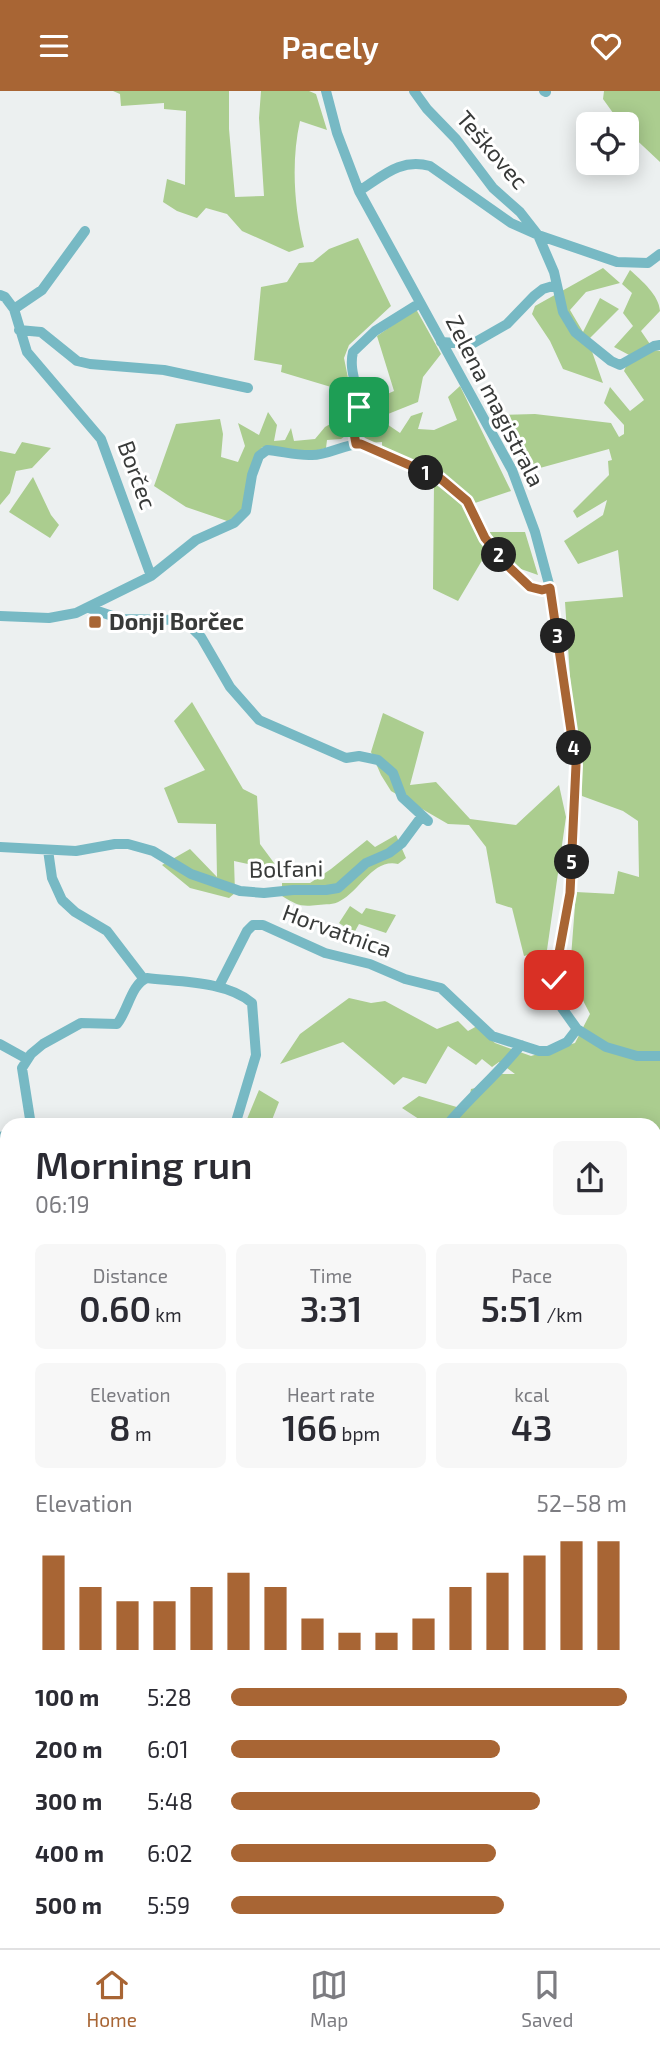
<!DOCTYPE html>
<meta charset="utf-8">
<style>
body{margin:0;font-family:"Exo 2",sans-serif;background:#f7f7f7;color:#2b2b33;height:100vh;display:flex;flex-direction:column;font-size:26px;white-space:nowrap}
*{box-sizing:border-box;margin:0}
p{font-size:23px;color:#7c7c81}
.icon{flex:none;width:38px;height:38px;fill:none;stroke:currentColor;stroke-width:2;stroke-linecap:round;stroke-linejoin:round}
.map{position:relative;flex:1;overflow:hidden}
.panel{position:absolute;left:0px;top:1027px;width:662px;height:831px;display:flex;flex-direction:column;background:#fff;border-radius:21px 21px 0 0;box-shadow:0 4px 18px #0003}
.panel>*{flex:none}
.buttons{position:absolute;left:576px;top:21px;display:grid;gap:14px}
.buttons a{display:grid;place-items:center;width:63px;height:63px;border-radius:10px;background:#fff;box-shadow:0 4px 18px #0003;font-size:35px}
.pin{position:absolute;display:grid;place-items:center;width:60px;height:60px;color:#fff;margin:-30px;border-radius:14px;box-shadow:0 4px 10px #0006}
.km{position:absolute;width:35px;height:35px;margin:-18px;border-radius:50%;background:#222;color:#fff;font-size:19px;line-height:35px;text-align:center}
.round{display:grid;place-items:center;flex:none;width:74px;height:74px;border-radius:10px;background:#f7f7f7}
.overview{display:flex;align-items:center;justify-content:space-between;height:119px;padding:0 35px}
h1{font-size:38px;font-weight:600;line-height:52px}
.figures{display:grid;grid-template-columns:repeat(3,1fr);gap:10px;height:119px;padding:7px 35px}
.figures div{display:grid;align-content:center;border-radius:10px;background:#f7f7f7;text-align:center}
.figures b{font-size:35px;font-weight:600}
.figures small{font-size:19px;font-weight:400}
.figures p{font-size:19px}
.chart{height:196px;padding:14px 35px}
.chart p{display:flex;justify-content:space-between}
.chart svg{width:100%;height:126px;margin-top:7px;stroke:#a86534;stroke-width:6}
ul{padding:0 35px;list-style:none;font-size:23px}
li{display:grid;grid-template-columns:112px 84px 1fr;align-items:center;height:52px}
li i{height:18px;border-radius:9px;background:#a86534}
header{display:flex;justify-content:space-between;align-items:center;height:91px;padding:0 35px;background:#a86534;color:#fff;font-size:32px;font-weight:600}
.dock{display:flex;justify-content:space-around;align-items:center;height:98px;border-top:2px solid #e1e1e2;background:#fff;font-size:19px;color:#7c7c81}
.dock a{display:grid;justify-items:center;gap:4px}
.dock .selected{color:#a86534}
.map>svg:first-child{display:block}
.green{fill:#abcd8f}
.lines{fill:none;stroke-linecap:round;stroke-linejoin:round}
.stream{stroke:#71b8e1;stroke-width:2.5}
.minor{stroke:#77b9c4;stroke-width:10}
.route-casing{stroke:#fff;stroke-width:14}
.route{stroke:#a86534;stroke-width:9}
.poi-dot{fill:#a86534;stroke:#fff;stroke-width:2.5}
.labels{text-anchor:middle;stroke-width:6;stroke-linejoin:round;paint-order:stroke}
.street-label{font-size:23px;fill:#383a39;stroke:#fff}
.poi-label{font-size:23px;font-weight:bold;fill:#383a39;stroke:#fff;text-anchor:start}
</style>
<header><svg class="icon" aria-label="menu" viewBox="0 0 24 24"><path d="M4 6h16M4 12h16M4 18h16"/></svg>Pacely<svg class="icon" aria-label="heart" viewBox="0 0 24 24"><path d="M12 20l-8-8c-3-5 5-10 8-4 3-6 11-1 8 4z"/></svg></header>
<div class="map">
<svg width="660" height="1857" viewBox="0 0 660 1857">
<rect width="100%" height="100%" fill="#ecf0f0"/>
<path class="green" d="M113,0H229V38L235,106L264,105L259,27L261,0H309L316,3L327,39L300,30C291,70 294,116 304,156L289,161L242,140L227,123L206,117L197,127L177,120L163,111L167,88L185,94L186,20L164,18V12L121,15L120,3Z
M604,0H660V71L627,40L626,33H621L603,8Z
M358,147L391,215L349,254L344,267L351,302L281,281L282,274L254,269L261,196L287,191L299,172L313,171L329,158Z
M603,177L620,192L586,201L570,219L583,241L600,207L619,218L588,249L603,292L563,278L550,250L532,223L535,215Z
M630,179C642,190 659,204 660,220L641,240L654,259L660,260V1857H0V1298L7,1312V1852H654V1034H428L402,1017L419,1005L467,1019L471,998L480,996L490,983H515L499,971L492,976L482,968L476,974L448,955L426,993L403,986L394,994L343,951L280,973L300,943L349,907L371,912L385,910L437,938L458,930L468,940L477,935L495,952L531,965L575,952L590,923L577,898L571,866L576,801L614,803L618,780L639,786L638,730L623,720L582,705L572,616L565,511L623,506L618,459L578,473L564,450L603,424L607,409L577,427L573,420L609,384L608,370L612,369L609,358L529,380L496,324L535,323L611,332L619,346L624,343V334L604,312L610,296L630,320L644,309L624,280L631,265L614,256L633,235L623,222L632,202L622,193Z
M416,218L441,263L423,286L418,311L378,327L400,342L411,325L423,321L418,338L434,339L457,329L448,306L460,295L511,400L475,412C449,380 418,375 382,358V351L368,352L358,336L341,348L327,349L326,357L310,361L262,356L243,418L230,431L186,416L154,395L176,333L220,328L223,343L221,366L238,371L245,355L238,332L259,344L268,321L277,334L274,350L285,349L291,337L294,350L315,348L325,336L339,328L335,337L339,338L352,319L394,300L377,245Z
M22,351L51,357L32,377L16,380L10,402L0,414V360L15,363Z
M33,386L51,424L59,434L50,447L9,421Z
M434,392L465,416L487,461L458,510L433,498Z
M489,441H525L538,484L518,477Z
M192,611L243,698L257,705L260,753L280,780L234,770L235,802L229,807L190,797L162,774L190,758L217,786L216,733L178,732L164,697L205,679L174,630Z
M383,622L424,641L410,694L436,691L470,728L516,734L559,694L566,726L547,859L524,865L512,817L496,812L486,756L469,734L448,733L391,700L381,684L371,661Z
M396,744L406,767L398,773C373,767 360,800 340,810C334,814 325,813 318,814C300,816 297,814 282,805V792H310L331,778L367,749L375,756Z
M350,815L362,823L366,817L396,824L386,842L359,833L354,842L339,832Z
M259,999L279,1011L270,1034H219L247,1028Z"/>
<g class="lines">
<path class="stream" d="M654,1293L660,1290
M0,1673H7"/>
<path class="minor" d="M326,0L337,42L359,100L512,379L535,441L550,497L576,674L571,802L554,889L562,917L577,938L606,956L637,965H660
M414,0L427,18L456,48L493,97L520,121L538,144L617,171L648,172L660,163
M544,0L546,1
M359,100C383,85 400,67 430,75L511,132L538,144L554,181L563,221L575,241L611,270L620,274L654,255L660,254
M0,204L5,206L14,218L27,261L101,348L151,485
M14,218L42,199L85,140
M19,239L41,241L77,270L90,273L164,279L248,297
M441,251L472,253L507,233L534,205L543,198L556,194
M356,353C354,340 358,331 359,318C360,299 348,281 353,261L375,240L420,212
M89,517L121,528L179,529L189,534L201,546L230,596L259,629L346,667L359,665L378,669L393,682L402,706L428,730
M0,525L49,527L76,522L151,485L196,449L234,432L246,420L252,384L259,365L267,359C281,360 298,365 312,364C329,364 344,353 361,353L441,388L467,410L486,447L508,475L530,496L542,499L550,497
M0,756L76,760L115,753H128L153,760L191,783L240,800L264,802L293,799H326L338,797L366,772L389,762L402,752L422,725
M48,759L52,787L62,809L75,821L107,840L143,887
M219,895L247,840L253,834H263L325,862L370,873L405,888L441,897L492,945L539,960H548L567,951L577,938
M0,953L27,968
M29,1034L30,1028L22,977L31,963L43,953L81,932L117,933C128,920 131,893 147,887C179,891 227,890 252,912L256,964L235,1034
M447,1034C470,1006 498,983 521,954
M0,1046L7,1044
M0,1646L7,1645"/>
</g>
<g class="lines">
<g class="route-casing">
<path id="route" d="M359,316L354,342L356,353H361L441,388L467,410L485,447L508,475L530,496L542,499L550,497L576,674L570,802L554,889"/>
</g>
<use href="#route" class="route"/>
</g>
<rect class="poi-dot" x="88" y="524" width="14" height="14" rx="3.5"/>
<g class="labels">
<g class="street-label">
<text transform="translate(492 59) rotate(49)" y="8">Teškovec</text>
<text transform="translate(495 310) rotate(63)" y="8">Zelena magistrala</text>
<text transform="translate(137 384) rotate(70)" y="8">Borčec</text>
<text transform="translate(286 778) rotate(-1)" y="8">Bolfani</text>
<text transform="translate(337 840) rotate(20)" y="8">Horvatnica</text>
</g>
<g class="poi-label">
<text x="109" y="539">Donji Borčec</text>
</g>
</g>
</svg>
<div class="buttons">
<a><svg class="icon" aria-label="locate" viewBox="0 0 24 24"><circle cx="12" cy="12" r="6"/><path d="M12 2v4M12 18v4M2 12h4M18 12h4"/></svg></a>
</div>
<div class="pin" style="left:359px;top:316px;background:#1e9e55"><svg class="icon" aria-label="arrive" viewBox="0 0 24 24"><path d="M6 21V4h12l-3 4 3 4H6"/></svg></div>
<div class="pin" style="left:554px;top:889px;background:#d93025"><svg class="icon" aria-label="check" viewBox="0 0 24 24"><path d="M5 12l5 5 9-10"/></svg></div>
<b class="km" style="left:426px;top:382px">1</b>
<b class="km" style="left:499px;top:464px">2</b>
<b class="km" style="left:558px;top:545px">3</b>
<b class="km" style="left:574px;top:657px">4</b>
<b class="km" style="left:572px;top:771px">5</b>
<section class="panel">
<div class="overview"><div><h1>Morning run</h1><p>06:19</p></div><a class="round"><svg class="icon" aria-label="share" viewBox="0 0 24 24"><path d="M12 15V3M7 8l5-5 5 5M5 13v7h14v-7"/></svg></a></div>
<div class="figures">
<div><p>Distance</p><b>0.60<small> km</small></b></div>
<div><p>Time</p><b>3:31</b></div>
<div><p>Pace</p><b>5:51<small> /km</small></b></div>
</div>
<div class="figures">
<div><p>Elevation</p><b>8<small> m</small></b></div>
<div><p>Heart rate</p><b>166<small> bpm</small></b></div>
<div><p>kcal</p><b>43</b></div>
</div>
<div class="chart"><p><span>Elevation</span>52–58 m</p>
<svg viewBox="0 0 160 44" preserveAspectRatio="none"><path d="M5 44V11M15 44V22M25 44V27M35 44V27M45 44V22M55 44V17M65 44V22M75 44V33M85 44V38M95 44V38M105 44V33M115 44V22M125 44V17M135 44V11M145 44V6M155 44V6"/></svg>
</div>
<ul>
<li><b>100 m</b>5:28<i style="width:100%"></i></li>
<li><b>200 m</b>6:01<i style="width:68%"></i></li>
<li><b>300 m</b>5:48<i style="width:78%"></i></li>
<li><b>400 m</b>6:02<i style="width:67%"></i></li>
<li><b>500 m</b>5:59<i style="width:69%"></i></li>
</ul>
</section>
</div>
<nav class="dock">
<a class="selected"><svg class="icon" aria-label="home" viewBox="0 0 24 24"><path d="M3 11l9-7 9 7M6 9v11h12V9"/></svg>Home</a>
<a><svg class="icon" aria-label="map" viewBox="0 0 24 24"><path d="M3 6l6-2 6 2 6-2v14l-6 2-6-2-6 2zM9 4v14M15 6v14"/></svg>Map</a>
<a><svg class="icon" aria-label="saved" viewBox="0 0 24 24"><path d="M7 4h10v16l-5-4-5 4z"/></svg>Saved</a>
</nav>
